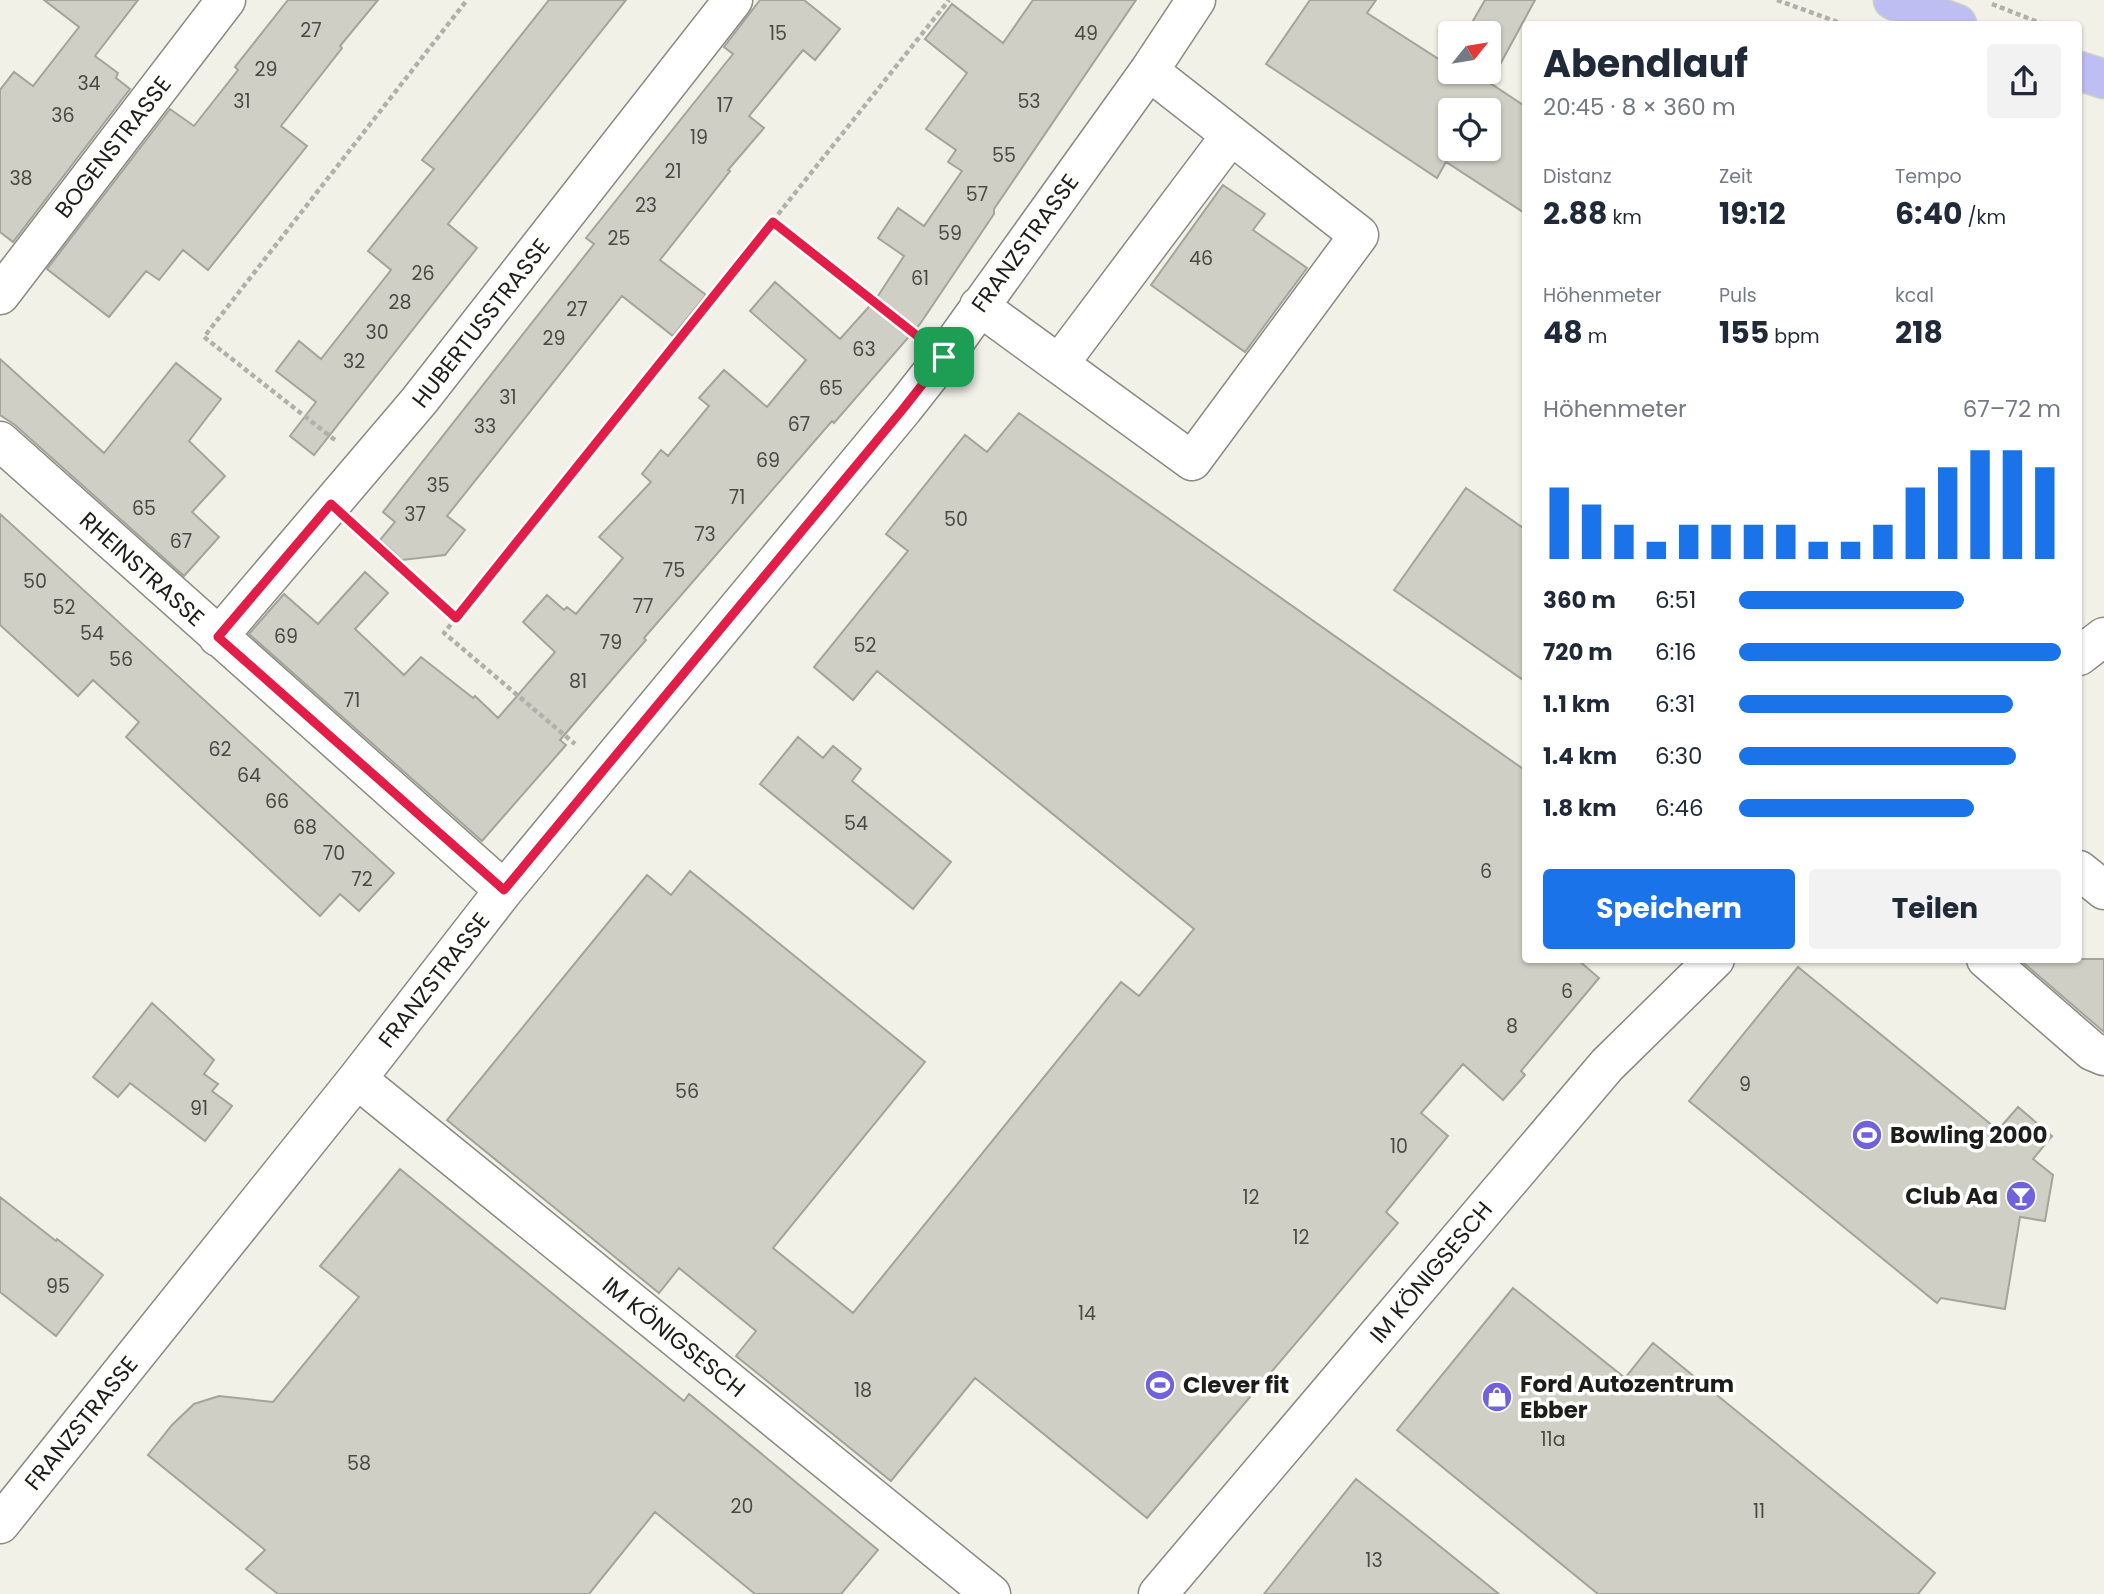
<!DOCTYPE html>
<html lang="de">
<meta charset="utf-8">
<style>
body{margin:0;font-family:Poppins,sans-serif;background:#f2f2f3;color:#1f2937;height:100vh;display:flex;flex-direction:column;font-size:26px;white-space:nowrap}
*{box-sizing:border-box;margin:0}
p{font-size:23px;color:#747a83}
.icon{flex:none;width:38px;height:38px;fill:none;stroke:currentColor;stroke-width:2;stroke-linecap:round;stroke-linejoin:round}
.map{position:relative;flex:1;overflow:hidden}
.details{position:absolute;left:1522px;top:21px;width:560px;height:942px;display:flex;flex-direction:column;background:#fff;border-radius:7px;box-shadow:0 2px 5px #0004}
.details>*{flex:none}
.needle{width:46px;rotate:60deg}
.controls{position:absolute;left:1438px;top:21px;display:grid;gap:14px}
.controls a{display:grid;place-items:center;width:63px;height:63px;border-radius:7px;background:#fff;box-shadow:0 2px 5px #0004;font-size:35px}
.pin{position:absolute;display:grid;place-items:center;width:60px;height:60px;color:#fff;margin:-30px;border-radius:14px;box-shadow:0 4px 10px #0006}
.round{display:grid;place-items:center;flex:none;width:74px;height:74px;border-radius:7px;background:#f2f2f3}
.headline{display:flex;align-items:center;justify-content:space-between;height:119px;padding:0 21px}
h1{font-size:38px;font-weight:700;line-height:52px}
.stats{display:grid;grid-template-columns:repeat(3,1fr);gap:10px;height:119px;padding:7px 21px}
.stats div{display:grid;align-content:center}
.stats b{font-size:30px;font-weight:700}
.stats small{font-size:19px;font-weight:400}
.stats p{font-size:19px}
.chart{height:196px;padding:14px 21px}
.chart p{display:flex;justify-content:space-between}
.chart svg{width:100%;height:126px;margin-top:7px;stroke:#1a73e8;stroke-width:6}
.button{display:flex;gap:14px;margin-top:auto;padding:14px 21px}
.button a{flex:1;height:80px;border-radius:7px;background:#1a73e8;color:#fff;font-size:28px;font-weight:700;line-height:80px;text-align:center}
.button a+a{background:#f2f2f3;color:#1f2937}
ul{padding:0 21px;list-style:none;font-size:23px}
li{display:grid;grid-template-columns:112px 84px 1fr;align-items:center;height:52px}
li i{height:18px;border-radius:9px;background:#1a73e8}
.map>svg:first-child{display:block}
.building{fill:#cfcfc6;stroke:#a4a49b;stroke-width:2;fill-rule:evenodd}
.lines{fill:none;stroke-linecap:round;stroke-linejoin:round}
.minor-casing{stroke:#8a8a82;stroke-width:41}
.major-casing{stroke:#cdcdcd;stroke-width:41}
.path{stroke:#b1b1aa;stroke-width:4.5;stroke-dasharray:5 3.5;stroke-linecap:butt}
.minor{stroke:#fff;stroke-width:38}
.major{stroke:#bfbef2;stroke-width:38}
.route-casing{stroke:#fff;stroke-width:14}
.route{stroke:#e11d48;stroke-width:9}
.labels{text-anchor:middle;stroke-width:7;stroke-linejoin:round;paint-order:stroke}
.number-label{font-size:19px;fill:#4a4a45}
.street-label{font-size:23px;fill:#1d1d1a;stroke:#fffffe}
.poi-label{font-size:23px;font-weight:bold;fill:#1d1d1a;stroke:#fffffe;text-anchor:start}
</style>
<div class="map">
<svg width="2104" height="1594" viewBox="0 0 2104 1594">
<rect width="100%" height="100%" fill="#f1f1e8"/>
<path class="building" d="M44,0H138L95,56L118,73L116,78L130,89L13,242L0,232V90L14,72L33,86L79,27Z
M288,0H378L340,46L342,48L281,126L307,146L208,270L183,250L159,280L146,271L109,317L47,269L170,109L194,126L238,70L235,67Z
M549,0H626L448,224L477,248L314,455L290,436L316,402L276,371L299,341L321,359L391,270L368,251L434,169L422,160Z
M760,0H804L840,29L815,60L803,50L749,116L764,128L728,170L730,171L660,260L706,295L673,336L622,296L447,516L465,530L445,555L402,560L380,540L395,522L383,512L594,244L586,238L733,54L724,47Z
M1033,0H1136L994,209V214L920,324L834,423L832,421L644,638L646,640L560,740L566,745L482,841L249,634L284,594L318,624L365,572L388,593L355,629L404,675L421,657L473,698L475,696L498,718L555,652L523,622L547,595L564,610L567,607L576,614L623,558L599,537L651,482L642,474L661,450L668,456L709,406L699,398L724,370L767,407L806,360L750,311L775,282L840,339L876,299L904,256L878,238L898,208L924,226L962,171L948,162L956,150L926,129L967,73L925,39L952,4L1003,43Z
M1310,0H1376L1367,13L1448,65L1451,60V72H1489V33H1466L1485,0H1535L1490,83L1526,107V214L1446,162L1437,178L1266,64ZM1451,110H1489V149H1451Z
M1223,185L1265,214L1253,230L1307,268L1245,352L1151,285Z
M0,359L104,453L176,363L221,399L189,441L225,476L192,512L219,537L184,576L15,425L0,415Z
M1019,413L1526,771V959H1577L1599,978L1521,1071L1525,1075L1503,1100L1463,1064L1421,1113L1448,1136L1386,1212L1398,1223L1147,1518L975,1378L891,1481L736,1356L756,1331L679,1268L659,1293L447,1120L647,875L671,895L690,871L925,1062L773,1248L853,1313L1121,982L1139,996L1194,929L877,671L853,700L814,667L908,551L886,534L965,435L987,452Z
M1466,488L1526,530V682L1394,590Z
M0,514L394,873L359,911L340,894L320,916L126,737L139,722L93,680L78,696L0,625Z
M798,737L823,758L833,746L861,769L852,781L951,862L913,909L760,784Z
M2019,959H2104V1032Z
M1798,967L1998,1130L2018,1107L2052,1136L2033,1159L2053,1175L2045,1221L2020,1217L2005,1309L1941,1298L1937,1303L1689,1101Z
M152,1003L214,1060L204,1074L218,1084L212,1091L232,1106L205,1141L130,1083L118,1097L93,1077Z
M400,1169L684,1401L689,1394L878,1550L841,1594H755L655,1512L589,1594H278L246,1569L265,1550L148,1455L172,1425L194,1404L219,1396L273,1402L359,1297L320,1266Z
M0,1197L56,1241L57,1239L103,1275L56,1336L0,1292Z
M1513,1288L1625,1378L1653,1343L1935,1573L1918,1594H1598L1397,1430Z
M1356,1479L1400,1514L1499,1594H1264Z"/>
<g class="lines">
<g class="minor-casing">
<path id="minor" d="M0,295L226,0
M979,306L1192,461L1359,235L1149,71
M1059,364L1231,135
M0,441L504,890
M218,637L419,401L733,0
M2079,656L2104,637
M2079,870L2104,890
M1986,959L2092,1051L2104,1056
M357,1079L991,1594
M0,1524L357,1079L504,890L903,409L944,357L1149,71L1196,0
M1158,1594L1607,1065L1715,959"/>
</g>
<g class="major-casing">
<path id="major" d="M1893,0L1957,24
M2079,71L2104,79"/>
</g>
<path class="path" d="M1777,0L1843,24
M1992,4L2043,24
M773,222L913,332
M335,440L204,337L467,0
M360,531L456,618L949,0
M456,618L444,633L575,744"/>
<use href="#minor" class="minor"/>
<use href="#major" class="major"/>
</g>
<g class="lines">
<g class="route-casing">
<path id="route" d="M773,222L944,357L903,409L504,890L218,637L331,504L456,618Z"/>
</g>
<use href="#route" class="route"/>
</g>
<defs>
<g id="stadium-disc" transform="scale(1.575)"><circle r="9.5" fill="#7062dc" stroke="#fffffe"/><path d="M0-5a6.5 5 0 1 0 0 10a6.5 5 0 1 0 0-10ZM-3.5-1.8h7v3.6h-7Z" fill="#fff"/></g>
<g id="bar-disc" transform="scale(1.575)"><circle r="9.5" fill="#7062dc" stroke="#fffffe"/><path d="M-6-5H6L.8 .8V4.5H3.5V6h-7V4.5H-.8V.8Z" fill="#fff"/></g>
<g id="shop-disc" transform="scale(1.575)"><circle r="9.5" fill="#7062dc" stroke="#fffffe"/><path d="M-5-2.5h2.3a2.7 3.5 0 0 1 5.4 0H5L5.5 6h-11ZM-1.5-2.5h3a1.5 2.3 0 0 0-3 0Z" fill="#fff"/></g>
</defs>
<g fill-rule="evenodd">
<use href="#stadium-disc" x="1867" y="1135"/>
<use href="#bar-disc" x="2021" y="1196"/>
<use href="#stadium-disc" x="1160" y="1385"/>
<use href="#shop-disc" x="1497" y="1397"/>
</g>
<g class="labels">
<g class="number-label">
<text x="311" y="37">27</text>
<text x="778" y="40">15</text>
<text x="1086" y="40">49</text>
<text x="266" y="76">29</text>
<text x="89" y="90">34</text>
<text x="242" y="108">31</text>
<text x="1029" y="108">53</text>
<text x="725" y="112">17</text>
<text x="63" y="122">36</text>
<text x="699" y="144">19</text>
<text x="1004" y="162">55</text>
<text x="673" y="178">21</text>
<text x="21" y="185">38</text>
<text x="977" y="201">57</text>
<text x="646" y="212">23</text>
<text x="950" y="240">59</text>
<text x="619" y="245">25</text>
<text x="1201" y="265">46</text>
<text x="423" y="280">26</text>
<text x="920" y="285">61</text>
<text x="400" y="309">28</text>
<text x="577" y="316">27</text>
<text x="377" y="339">30</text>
<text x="554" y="345">29</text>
<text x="864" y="356">63</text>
<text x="354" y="368">32</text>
<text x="831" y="395">65</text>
<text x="508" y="404">31</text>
<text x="799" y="431">67</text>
<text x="485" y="433">33</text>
<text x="768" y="467">69</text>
<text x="438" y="492">35</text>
<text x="737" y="504">71</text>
<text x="144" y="515">65</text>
<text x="415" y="521">37</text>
<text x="956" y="526">50</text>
<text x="705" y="541">73</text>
<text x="181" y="548">67</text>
<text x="674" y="577">75</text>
<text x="35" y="588">50</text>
<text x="643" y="613">77</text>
<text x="64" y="614">52</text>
<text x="92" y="640">54</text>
<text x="286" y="643">69</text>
<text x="611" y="649">79</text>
<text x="865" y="652">52</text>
<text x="121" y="666">56</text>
<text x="578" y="688">81</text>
<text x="352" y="707">71</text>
<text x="220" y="756">62</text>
<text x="249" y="782">64</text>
<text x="277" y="808">66</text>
<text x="856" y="830">54</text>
<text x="305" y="834">68</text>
<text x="334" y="860">70</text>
<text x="1486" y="878">6</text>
<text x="362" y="886">72</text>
<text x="1567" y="998">6</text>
<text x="1512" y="1033">8</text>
<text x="1745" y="1091">9</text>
<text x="687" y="1098">56</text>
<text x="199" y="1115">91</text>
<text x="1399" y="1153">10</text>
<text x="1251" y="1204">12</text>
<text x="1301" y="1244">12</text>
<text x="58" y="1293">95</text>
<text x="1087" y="1320">14</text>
<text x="863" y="1397">18</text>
<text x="1553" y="1446">11a</text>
<text x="359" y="1470">58</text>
<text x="742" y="1513">20</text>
<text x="1759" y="1518">11</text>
<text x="1374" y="1567">13</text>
</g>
<g class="street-label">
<text transform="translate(113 147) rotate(-52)" y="8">BOGENSTRASSE</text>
<text transform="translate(1025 243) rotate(-54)" y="8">FRANZSTRASSE</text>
<text transform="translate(481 323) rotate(-52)" y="8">HUBERTUSSTRASSE</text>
<text transform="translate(142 569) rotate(42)" y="8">RHEINSTRASSE</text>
<text transform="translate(434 980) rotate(-52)" y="8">FRANZSTRASSE</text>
<text transform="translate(1431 1272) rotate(-50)" y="8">IM KÖNIGSESCH</text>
<text transform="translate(674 1337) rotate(39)" y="8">IM KÖNIGSESCH</text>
<text transform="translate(81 1423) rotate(-51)" y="8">FRANZSTRASSE</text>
</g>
<g class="poi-label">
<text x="1890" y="1143">Bowling 2000</text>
<text x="1998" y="1204" text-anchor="end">Club Aa</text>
<text x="1520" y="1392">Ford Autozentrum<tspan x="1520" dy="26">Ebber</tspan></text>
<text x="1183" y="1393">Clever fit</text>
</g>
</g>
</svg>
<div class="controls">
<a><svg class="needle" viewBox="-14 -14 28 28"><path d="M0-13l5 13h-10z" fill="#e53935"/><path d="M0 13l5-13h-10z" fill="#747a83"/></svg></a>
<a><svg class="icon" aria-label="locate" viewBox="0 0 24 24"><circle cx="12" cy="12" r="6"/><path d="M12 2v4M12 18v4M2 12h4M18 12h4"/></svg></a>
</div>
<div class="pin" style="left:944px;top:357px;background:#1e9e55"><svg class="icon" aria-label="arrive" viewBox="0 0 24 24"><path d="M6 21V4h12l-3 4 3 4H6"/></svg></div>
<section class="details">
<div class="headline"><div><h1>Abendlauf</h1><p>20:45 · 8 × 360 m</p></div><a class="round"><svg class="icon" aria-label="share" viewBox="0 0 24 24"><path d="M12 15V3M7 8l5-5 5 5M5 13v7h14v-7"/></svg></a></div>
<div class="stats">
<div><p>Distanz</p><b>2.88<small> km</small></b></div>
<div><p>Zeit</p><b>19:12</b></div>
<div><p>Tempo</p><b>6:40<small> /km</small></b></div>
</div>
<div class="stats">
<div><p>Höhenmeter</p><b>48<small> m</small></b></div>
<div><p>Puls</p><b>155<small> bpm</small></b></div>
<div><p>kcal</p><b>218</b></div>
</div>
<div class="chart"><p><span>Höhenmeter</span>67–72 m</p>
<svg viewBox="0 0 160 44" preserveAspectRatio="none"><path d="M5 44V19M15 44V25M25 44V32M35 44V38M45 44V32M55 44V32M65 44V32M75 44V32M85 44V38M95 44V38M105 44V32M115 44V19M125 44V12M135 44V6M145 44V6M155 44V12"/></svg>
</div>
<ul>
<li><b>360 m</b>6:51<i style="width:70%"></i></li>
<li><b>720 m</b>6:16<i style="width:100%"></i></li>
<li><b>1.1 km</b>6:31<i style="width:85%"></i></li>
<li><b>1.4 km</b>6:30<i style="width:86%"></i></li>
<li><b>1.8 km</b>6:46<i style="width:73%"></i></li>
</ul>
<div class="button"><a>Speichern</a><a>Teilen</a></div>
</section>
</div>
